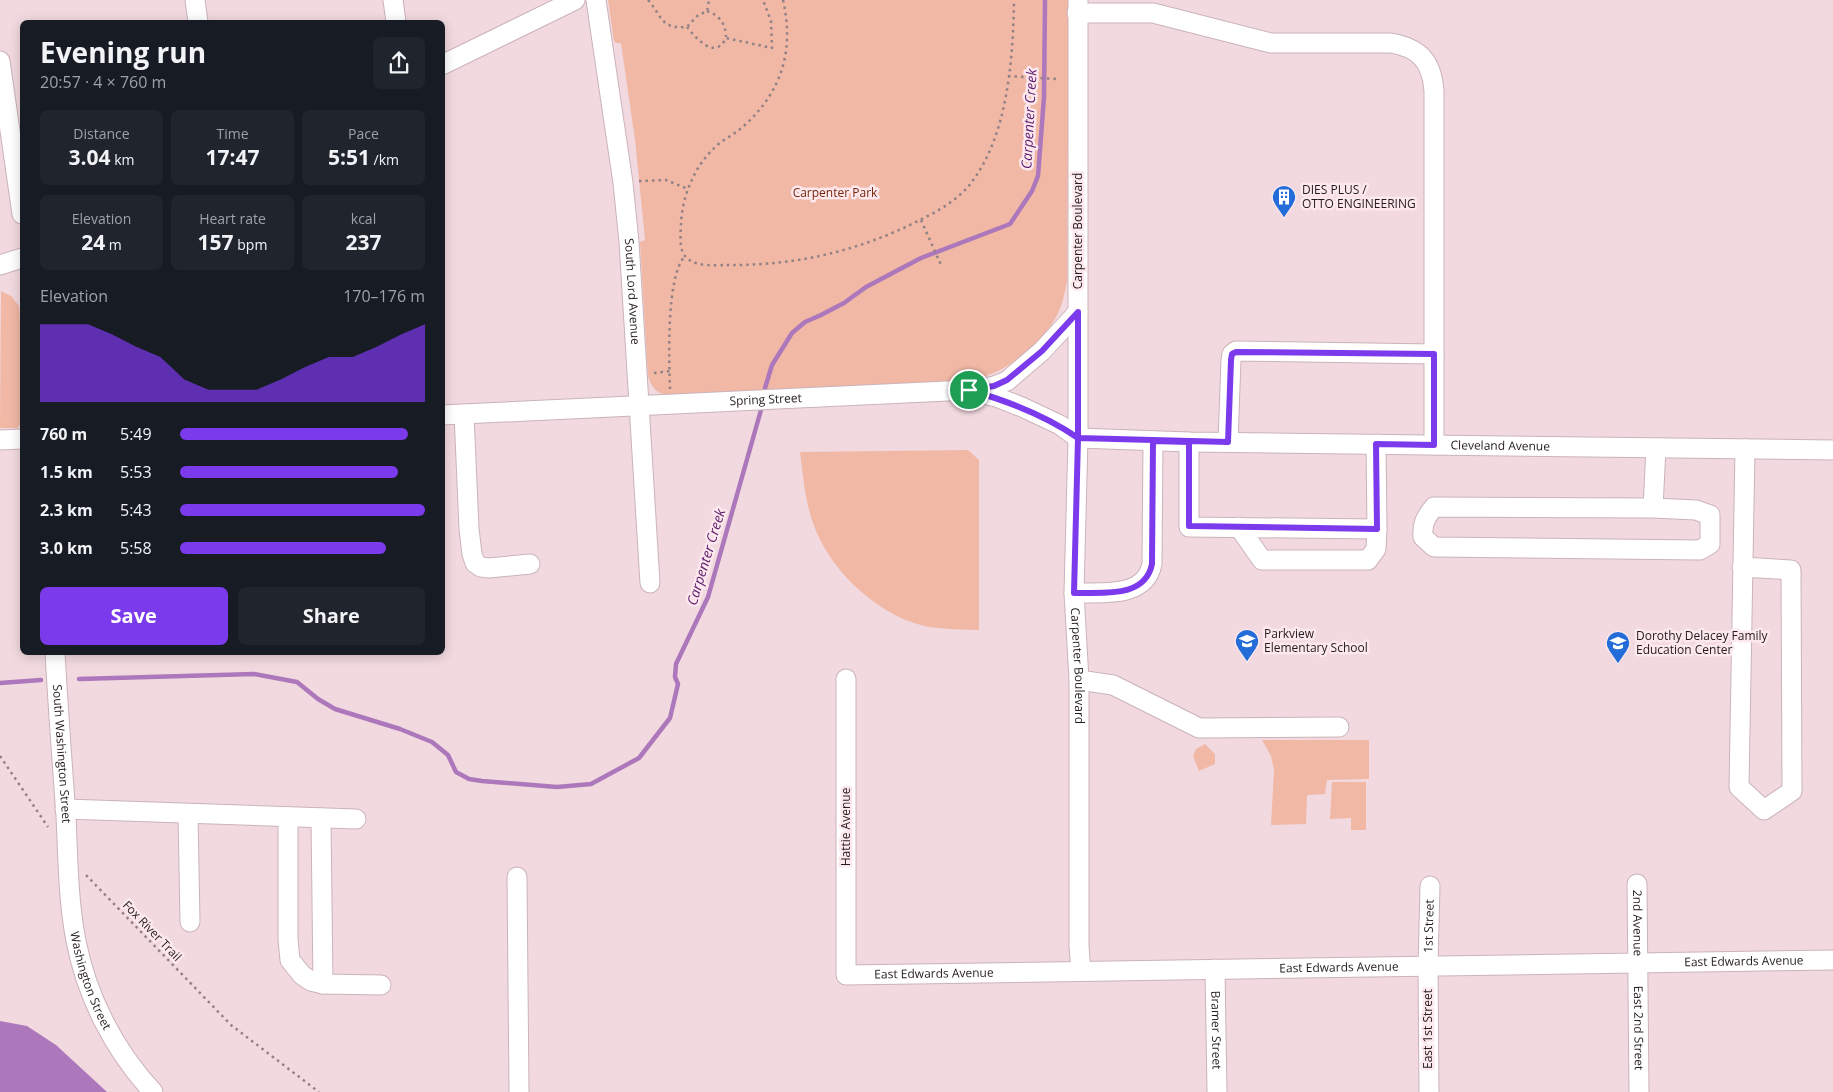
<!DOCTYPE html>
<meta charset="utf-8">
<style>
body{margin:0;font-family:"Open Sans",sans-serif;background:#20242c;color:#f1f3f6;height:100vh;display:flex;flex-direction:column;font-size:19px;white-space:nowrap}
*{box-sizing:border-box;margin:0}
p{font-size:16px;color:#9ea1a6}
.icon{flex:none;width:28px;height:28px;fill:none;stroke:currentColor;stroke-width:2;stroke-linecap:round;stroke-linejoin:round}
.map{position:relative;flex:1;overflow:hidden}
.panel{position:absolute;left:20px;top:20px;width:425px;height:635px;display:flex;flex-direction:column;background:#171b24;border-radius:8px;box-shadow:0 2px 12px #0003}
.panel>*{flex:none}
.pin{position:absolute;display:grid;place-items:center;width:42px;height:42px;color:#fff;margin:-21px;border:2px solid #fff;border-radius:50%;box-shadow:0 1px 5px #0007}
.round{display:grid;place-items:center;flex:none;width:52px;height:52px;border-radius:8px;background:#20242c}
.head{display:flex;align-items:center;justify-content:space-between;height:85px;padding:0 20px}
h1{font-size:28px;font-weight:700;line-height:38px}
.stats{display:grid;grid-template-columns:repeat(3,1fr);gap:8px;height:85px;padding:5px 20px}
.stats div{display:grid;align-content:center;border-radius:8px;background:#20242c;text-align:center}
.stats b{font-size:21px;font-weight:700}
.stats small{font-size:14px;font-weight:400}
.stats p{font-size:14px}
.chart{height:140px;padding:10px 20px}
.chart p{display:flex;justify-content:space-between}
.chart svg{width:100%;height:90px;margin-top:5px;fill:#7c3aed;opacity:.7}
.cta{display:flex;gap:10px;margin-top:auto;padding:10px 20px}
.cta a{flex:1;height:58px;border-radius:8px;background:#7c3aed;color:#fff;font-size:20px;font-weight:700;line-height:58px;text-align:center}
.cta a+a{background:#20242c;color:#f1f3f6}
ul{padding:0 20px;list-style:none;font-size:16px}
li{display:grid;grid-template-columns:80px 60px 1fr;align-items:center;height:38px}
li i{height:12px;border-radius:6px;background:#7c3aed}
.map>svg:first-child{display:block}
.green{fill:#f0b8a5}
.water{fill:#ac78bb}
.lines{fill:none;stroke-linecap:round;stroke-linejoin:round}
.stream{stroke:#ac78bb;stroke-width:4.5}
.minor-casing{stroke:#cbb3b9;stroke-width:21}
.path{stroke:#928185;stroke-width:2.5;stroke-dasharray:2.5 4;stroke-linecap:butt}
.minor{stroke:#fff;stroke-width:19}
.route-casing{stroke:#fff;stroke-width:10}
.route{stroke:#7c3aed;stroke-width:6}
.labels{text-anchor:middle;stroke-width:5;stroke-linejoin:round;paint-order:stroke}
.poi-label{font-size:12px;fill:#231b1d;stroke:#fce8ed;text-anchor:start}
.park-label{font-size:12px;fill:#74270a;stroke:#fce8ed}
.street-label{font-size:12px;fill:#231b1d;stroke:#fce8ed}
.water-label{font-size:14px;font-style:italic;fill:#5e1d6f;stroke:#fce8ed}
</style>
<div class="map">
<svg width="1833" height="1092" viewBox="0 0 1833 1092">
<rect width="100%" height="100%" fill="#f2d9e0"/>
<path class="green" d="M608,0H1069L1067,281C1065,291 1063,302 1059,311C1047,338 1018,363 991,374C984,377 976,378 968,380L667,395C656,393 651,387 648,376L640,242L645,240L635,140L621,43H616L614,41Z
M1,291L11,296L19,306L22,351V423L17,428H0Z
M968,450L979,460V630C958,629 934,630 914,623C870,608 828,567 813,523C805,501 803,475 800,452Z
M1262,740H1369V779L1327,780L1325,794L1307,795L1306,824L1271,825L1274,770L1271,756Z
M1205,744L1215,754V764L1199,771L1193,756L1196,749Z
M1332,782H1366V830H1351V818L1330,819Z"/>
<path class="water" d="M0,1021L27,1026L56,1045L107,1092H0Z"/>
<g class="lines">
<path class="stream" d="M765,388L772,365L792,333L805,322L821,315L844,303L866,287L921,258L1010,224L1032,191L1038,176L1044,97L1045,0
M79,679L254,674L297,682L318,699L335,709L400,729L432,742L448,755L456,772L469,779L482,781L557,787L591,784L639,758L670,718L678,684L675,677L676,664L708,597L761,410
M0,683L41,680"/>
<g class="minor-casing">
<g id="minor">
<path d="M195,0L198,22"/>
<path d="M393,0L396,22"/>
<path id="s1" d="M596,0L623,183L629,242L650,583"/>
<path id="s2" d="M1078,0V438L1074,593L1079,680V946L1081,971"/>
<path d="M1077,13H1153L1271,43H1391C1420,48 1432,62 1434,91V354"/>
<path d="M0,61L22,214"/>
<path d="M442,65L575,0"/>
<path d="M0,265L22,258"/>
<path d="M973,390L994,386L1007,381L1042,351L1078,312"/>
<path d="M464,414L469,529L472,554L475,563L481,567L489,568L530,564"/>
<path id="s3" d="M442,415L969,390L996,397L1022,407L1060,425L1078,438L1189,442L1833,450"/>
<path d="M0,440L22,439"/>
<path d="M1189,442V527L1377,529"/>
<path d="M1228,442L1231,360L1232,354L1236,351L1434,354V445"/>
<path d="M1653,508L1434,507C1425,518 1422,524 1423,537L1434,547L1700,550L1710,544V515L1696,510L1653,508L1656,448"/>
<path d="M1239,527L1262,560H1368L1376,549L1377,529L1376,444"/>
<path d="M1742,567L1791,570L1792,791L1764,810L1739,787L1745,449"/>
<path d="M1074,593C1101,592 1145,599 1152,564L1153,441"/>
<path id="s4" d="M55,652C58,707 62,761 66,816C68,857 68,900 76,941C87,997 114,1050 153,1092"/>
<path id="s5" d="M846,679V975L1833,960"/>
<path d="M1079,680L1113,685L1199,728L1339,727"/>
<path d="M65,809L356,819"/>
<path d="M188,814L190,922"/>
<path d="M288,817V939L290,960L302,975L311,981L323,984L381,985"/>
<path d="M321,818L323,984"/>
<path d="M517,877L519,1092"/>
<path id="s6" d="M1637,884L1639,1092"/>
<path id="s7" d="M1215,969L1217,1092"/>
<path id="s8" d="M1429,1092L1428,966L1430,886"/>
</g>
</g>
<path class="path" d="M648,0C663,17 660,29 687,27L697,16L707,11L709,0
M783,0C794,48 783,89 747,123C739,131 730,136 721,142C697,161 683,192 681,222C681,231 679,244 683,253C691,268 714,265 727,265C795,266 859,251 920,220C938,211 958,200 971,183C1008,135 1013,59 1014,0
M707,11C719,15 726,24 726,37
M687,27C696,38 715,61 726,38L772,48L771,21L763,0
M1008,76L1057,79
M639,181L666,180L688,189
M921,220L941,265
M654,373L670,371
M670,389C669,360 666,276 685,256
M0,756L48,827
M86,875L231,1025L319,1092"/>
<use href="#minor" class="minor"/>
</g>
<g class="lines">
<g class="route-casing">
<path id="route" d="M969,390C1008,401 1045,415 1078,438L1228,442L1231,360L1232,354L1236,352L1434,354V445L1376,444L1377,529L1189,526V442L1153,441L1152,564C1145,599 1102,592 1074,593L1078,438V312L1042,351L1007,380L994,386L969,390"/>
</g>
<use href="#route" class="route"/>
</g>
<defs>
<g id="building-pin" transform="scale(1.25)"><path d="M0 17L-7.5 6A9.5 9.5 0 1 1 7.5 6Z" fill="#246dd8" stroke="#fce8ed"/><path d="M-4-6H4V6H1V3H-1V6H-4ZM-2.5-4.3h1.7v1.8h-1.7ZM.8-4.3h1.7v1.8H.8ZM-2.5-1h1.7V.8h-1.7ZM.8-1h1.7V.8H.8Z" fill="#fff"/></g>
<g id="school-pin" transform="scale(1.25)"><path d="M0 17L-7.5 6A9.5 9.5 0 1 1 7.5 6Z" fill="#246dd8" stroke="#fce8ed"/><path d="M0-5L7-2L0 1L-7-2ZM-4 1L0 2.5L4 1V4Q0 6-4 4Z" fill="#fff"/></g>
</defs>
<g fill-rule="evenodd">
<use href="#building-pin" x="1284" y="197"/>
<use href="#school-pin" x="1247" y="641"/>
<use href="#school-pin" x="1618" y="643"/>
</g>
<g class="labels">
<g class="poi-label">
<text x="1302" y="194">DIES PLUS /<tspan x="1302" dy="14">OTTO ENGINEERING</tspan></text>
<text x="1264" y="638">Parkview<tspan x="1264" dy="14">Elementary School</tspan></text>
<text x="1636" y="640">Dorothy Delacey Family<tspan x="1636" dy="14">Education Center</tspan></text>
</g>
<g class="park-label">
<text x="835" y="197">Carpenter Park</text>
</g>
<g class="street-label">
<text transform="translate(1078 231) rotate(-90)" y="4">Carpenter Boulevard</text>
<text dy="4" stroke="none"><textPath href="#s1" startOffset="294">South Lord Avenue</textPath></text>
<text dy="4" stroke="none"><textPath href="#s3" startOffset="324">Spring Street</textPath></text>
<text dy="4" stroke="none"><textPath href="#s3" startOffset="1070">Cleveland Avenue</textPath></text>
<text dy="4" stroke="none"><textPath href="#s2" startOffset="666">Carpenter Boulevard</textPath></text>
<text dy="4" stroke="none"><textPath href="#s4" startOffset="102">South Washington Street</textPath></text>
<text transform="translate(846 827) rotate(-90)" y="4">Hattie Avenue</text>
<text dy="4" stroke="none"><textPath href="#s6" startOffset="39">2nd Avenue</textPath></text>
<text dy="4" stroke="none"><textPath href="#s8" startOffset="166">1st Street</textPath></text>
<text transform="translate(152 931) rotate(46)" y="4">Fox River Trail</text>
<text dy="4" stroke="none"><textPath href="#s5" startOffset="1194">East Edwards Avenue</textPath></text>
<text dy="4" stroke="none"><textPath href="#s5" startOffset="789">East Edwards Avenue</textPath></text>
<text dy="4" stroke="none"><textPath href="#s5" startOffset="384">East Edwards Avenue</textPath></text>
<text dy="4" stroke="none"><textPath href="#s4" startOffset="332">Washington Street</textPath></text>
<text dy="4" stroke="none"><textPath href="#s6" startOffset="144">East 2nd Street</textPath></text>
<text transform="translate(1428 1029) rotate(-90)" y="4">East 1st Street</text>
<text dy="4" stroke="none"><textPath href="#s7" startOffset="61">Bramer Street</textPath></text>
</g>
<g class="water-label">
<text transform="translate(1029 119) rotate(-87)" y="5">Carpenter Creek</text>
<text transform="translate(706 557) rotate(-73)" y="5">Carpenter Creek</text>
</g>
</g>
</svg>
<div class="pin" style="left:969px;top:390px;background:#1e9e55"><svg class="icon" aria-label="arrive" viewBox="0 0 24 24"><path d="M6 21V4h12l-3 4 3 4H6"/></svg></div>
<section class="panel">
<div class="head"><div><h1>Evening run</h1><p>20:57 · 4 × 760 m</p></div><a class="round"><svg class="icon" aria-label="share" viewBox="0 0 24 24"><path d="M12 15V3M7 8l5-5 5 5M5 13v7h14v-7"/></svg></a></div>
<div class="stats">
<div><p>Distance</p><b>3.04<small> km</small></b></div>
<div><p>Time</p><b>17:47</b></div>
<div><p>Pace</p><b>5:51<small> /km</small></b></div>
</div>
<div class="stats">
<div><p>Elevation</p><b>24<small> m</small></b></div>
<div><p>Heart rate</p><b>157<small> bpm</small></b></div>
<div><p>kcal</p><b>237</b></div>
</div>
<div class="chart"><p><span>Elevation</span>170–176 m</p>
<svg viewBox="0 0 160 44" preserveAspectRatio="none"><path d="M0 44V6L10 6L20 6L30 11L40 17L50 22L60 33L70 38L80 38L90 38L100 33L110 27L120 22L130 22L140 17L150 11L160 6V44z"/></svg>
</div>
<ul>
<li><b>760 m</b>5:49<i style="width:93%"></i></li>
<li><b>1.5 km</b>5:53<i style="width:89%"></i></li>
<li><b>2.3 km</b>5:43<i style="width:100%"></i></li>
<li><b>3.0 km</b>5:58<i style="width:84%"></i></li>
</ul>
<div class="cta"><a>Save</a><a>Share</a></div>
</section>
</div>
